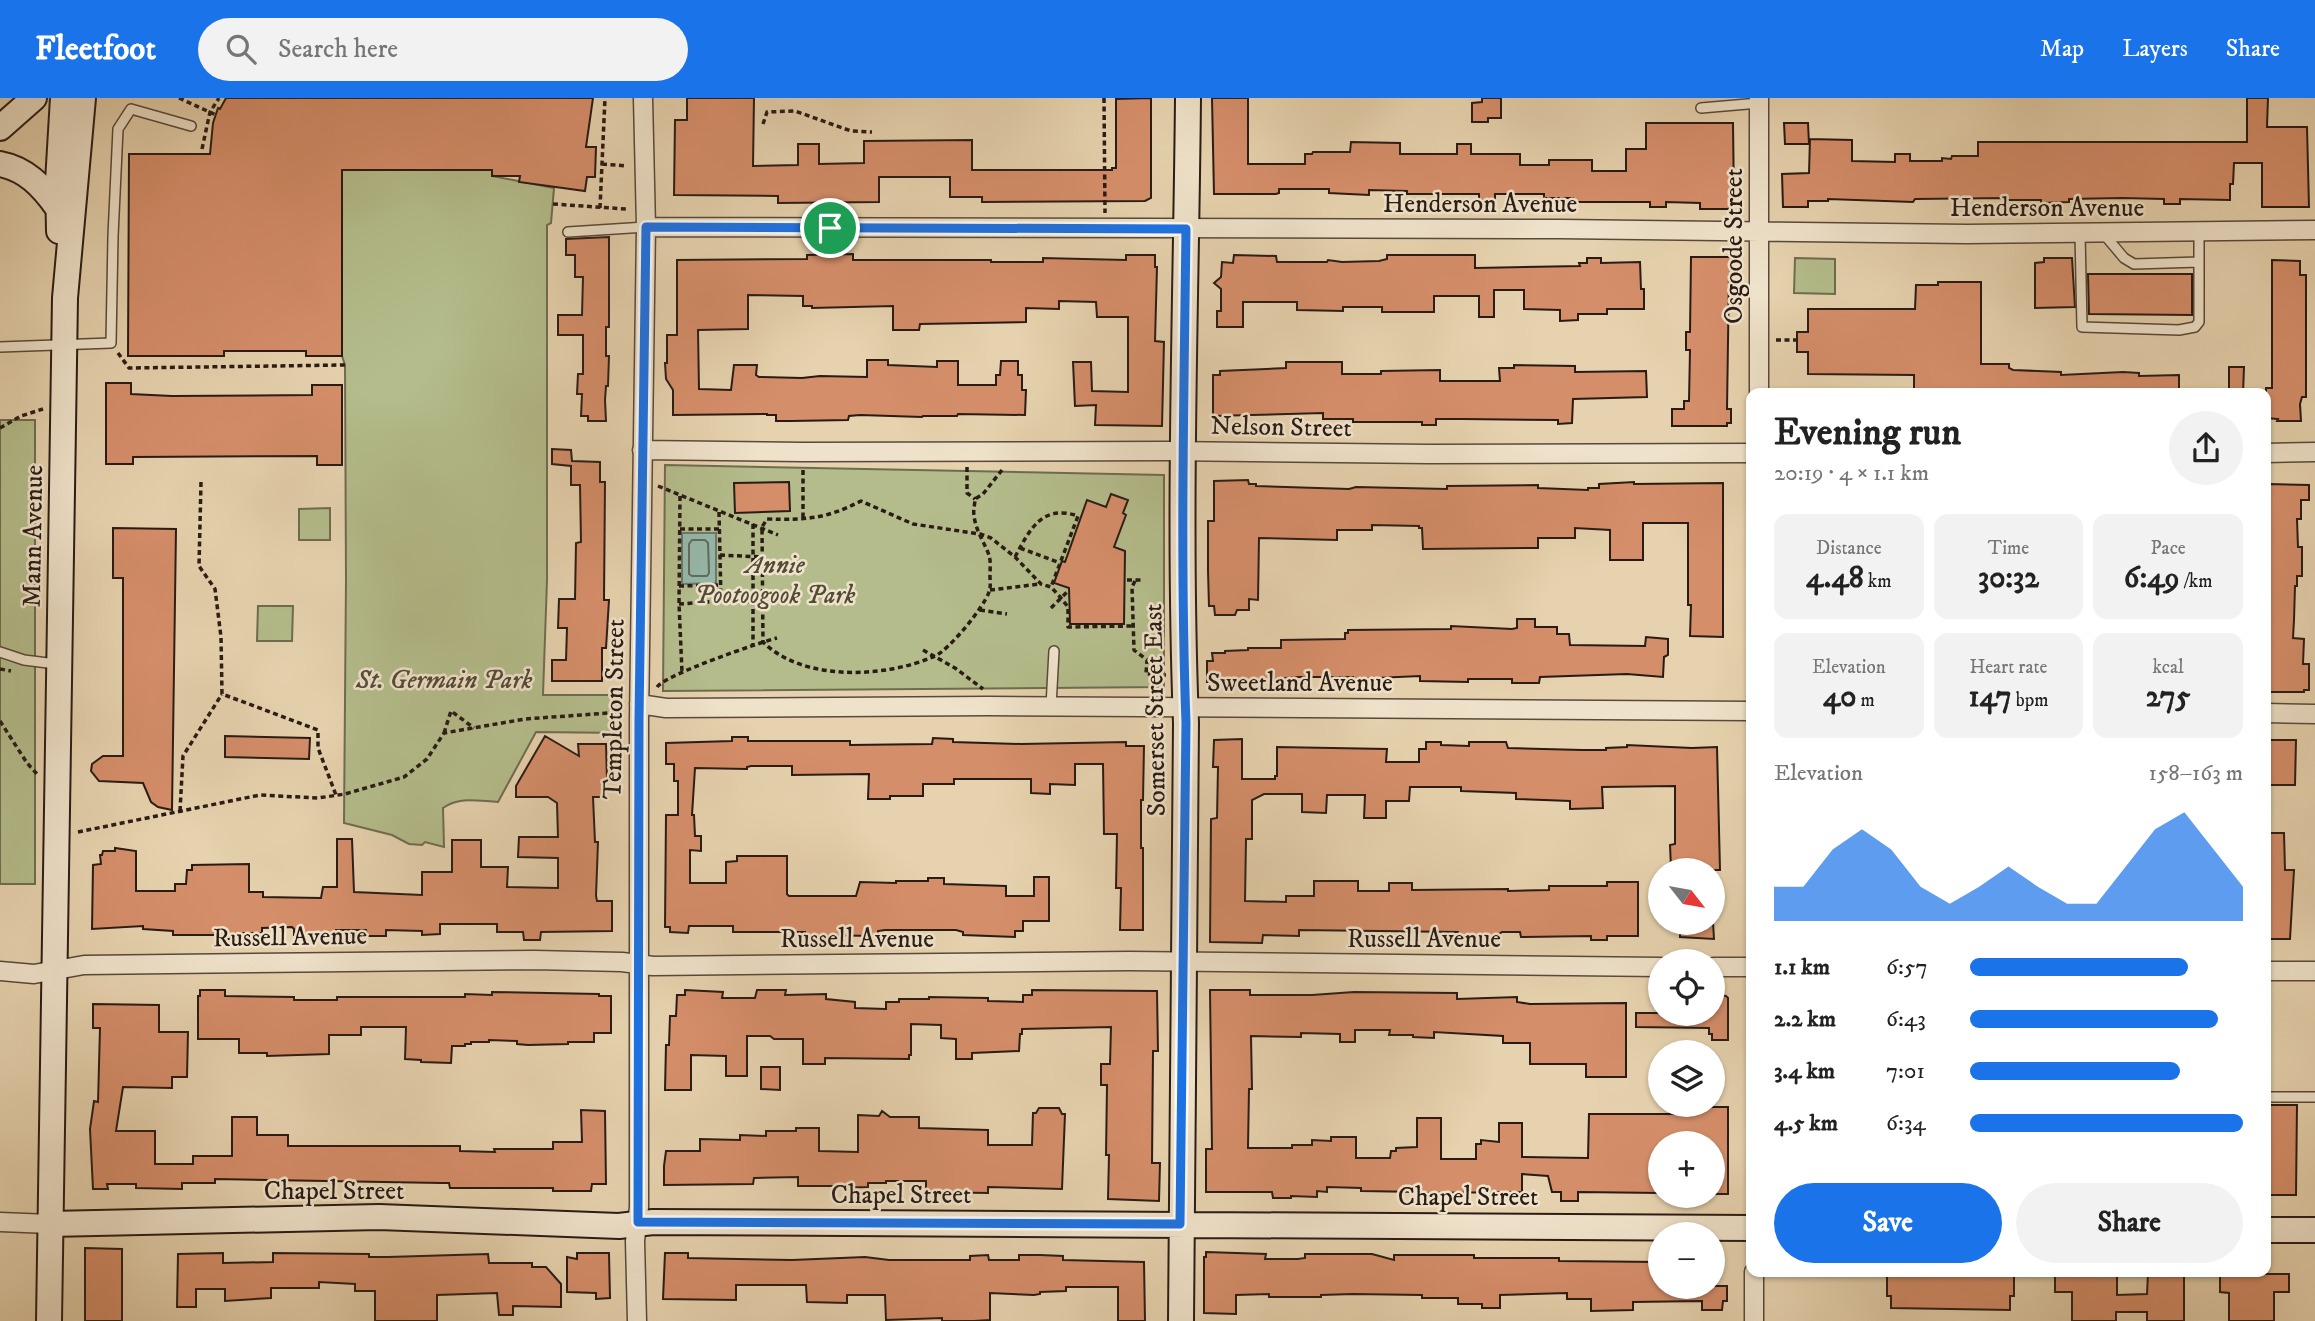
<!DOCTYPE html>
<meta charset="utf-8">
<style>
body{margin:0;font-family:"IM FELL DW Pica",serif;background:#f2f2f2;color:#222;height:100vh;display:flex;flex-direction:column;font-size:26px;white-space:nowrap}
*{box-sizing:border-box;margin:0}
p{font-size:23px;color:#767676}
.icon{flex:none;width:38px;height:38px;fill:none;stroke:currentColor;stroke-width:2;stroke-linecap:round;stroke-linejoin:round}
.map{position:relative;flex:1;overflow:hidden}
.side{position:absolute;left:1746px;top:290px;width:525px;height:889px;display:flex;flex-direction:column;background:#fff;border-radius:14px;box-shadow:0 2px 5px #0004}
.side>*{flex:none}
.needle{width:46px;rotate:121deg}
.buttons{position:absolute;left:1648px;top:760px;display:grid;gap:14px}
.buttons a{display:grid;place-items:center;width:77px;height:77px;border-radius:50%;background:#fff;box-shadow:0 2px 5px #0004;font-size:35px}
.pin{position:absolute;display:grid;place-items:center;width:60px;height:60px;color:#fff;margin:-30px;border:4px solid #fff;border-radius:50%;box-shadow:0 2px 7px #0007}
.round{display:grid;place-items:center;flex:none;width:74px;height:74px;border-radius:37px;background:#f2f2f2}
.head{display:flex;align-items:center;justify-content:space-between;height:119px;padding:0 28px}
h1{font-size:38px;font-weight:800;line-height:52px}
.figures{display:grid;grid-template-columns:repeat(3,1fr);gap:10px;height:119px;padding:7px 28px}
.figures div{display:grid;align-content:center;border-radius:14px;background:#f2f2f2;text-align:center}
.figures b{font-size:30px;font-weight:800}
.figures small{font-size:19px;font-weight:400}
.figures p{font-size:19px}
.chart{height:196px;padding:14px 28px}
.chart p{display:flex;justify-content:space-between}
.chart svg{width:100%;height:126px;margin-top:7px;fill:#1a73e8;opacity:.7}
.primary-button{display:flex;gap:14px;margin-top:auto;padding:14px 28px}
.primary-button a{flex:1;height:80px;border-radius:42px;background:#1a73e8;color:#fff;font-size:28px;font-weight:800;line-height:80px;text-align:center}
.primary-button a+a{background:#f2f2f2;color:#222}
ul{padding:0 28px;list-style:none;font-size:23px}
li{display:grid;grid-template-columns:112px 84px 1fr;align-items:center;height:52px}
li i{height:18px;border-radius:9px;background:#1a73e8}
header{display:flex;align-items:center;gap:42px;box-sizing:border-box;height:98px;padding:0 35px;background:#1a73e8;color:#fff}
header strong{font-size:33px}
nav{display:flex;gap:38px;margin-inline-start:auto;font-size:24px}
.search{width:490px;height:63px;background:#f2f2f2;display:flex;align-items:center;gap:18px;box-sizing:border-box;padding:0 24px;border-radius:38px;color:#767676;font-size:26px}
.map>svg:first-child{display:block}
.green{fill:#b4bc8b;stroke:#6e6c50;stroke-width:2}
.water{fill:#96b8a9;stroke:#6a796e;stroke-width:2}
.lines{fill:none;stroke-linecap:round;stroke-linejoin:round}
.shore{stroke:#606a5f;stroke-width:2}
.building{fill:#d58e6a;stroke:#291b15;stroke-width:2}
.lane-casing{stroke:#58493b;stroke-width:12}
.street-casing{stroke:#58493b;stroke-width:21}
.secondary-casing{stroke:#291b15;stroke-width:28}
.path{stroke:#291b15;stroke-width:3.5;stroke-dasharray:5 3.5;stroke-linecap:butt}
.lane{stroke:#efe2ca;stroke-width:9}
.street{stroke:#efe2ca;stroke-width:18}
.secondary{stroke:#efe2ca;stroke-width:24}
.route-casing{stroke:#fff;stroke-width:14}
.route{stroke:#1a73e8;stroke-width:9}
.labels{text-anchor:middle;stroke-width:5;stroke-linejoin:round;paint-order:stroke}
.street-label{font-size:26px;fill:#291b15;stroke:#efe2ca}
.park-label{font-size:26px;font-style:italic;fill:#534b38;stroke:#efe2ca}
</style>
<header>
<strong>Fleetfoot</strong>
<div class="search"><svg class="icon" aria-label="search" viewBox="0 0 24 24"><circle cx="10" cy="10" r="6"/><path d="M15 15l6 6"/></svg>Search here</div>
<nav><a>Map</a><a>Layers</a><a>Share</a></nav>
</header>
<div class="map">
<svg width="2315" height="1223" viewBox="0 0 2315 1223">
<rect width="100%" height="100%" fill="#e6d2ae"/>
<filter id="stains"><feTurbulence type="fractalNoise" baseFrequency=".00286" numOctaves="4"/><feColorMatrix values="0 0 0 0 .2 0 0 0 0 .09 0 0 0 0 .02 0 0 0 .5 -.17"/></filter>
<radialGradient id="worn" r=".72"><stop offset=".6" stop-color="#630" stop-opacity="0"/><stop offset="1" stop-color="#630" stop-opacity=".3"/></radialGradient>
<path class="green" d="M342,72H492V78L554,90L551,125L547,127V482L543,597H620L621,635L536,634L498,704C478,703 459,698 443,710L444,749L425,744L422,747L409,746L392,737L344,725L346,481L345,267L342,258Z
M1795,160L1835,161V196L1794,195Z
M0,322H35V786H0Z
M665,367L1164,377V589L663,593Z
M330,410V442H299V411Z
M258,508H293L292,543H257Z"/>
<path class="water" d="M682,435H716V485L682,486Z"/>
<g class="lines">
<path class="shore" d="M692,442H705L708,445L709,475L707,478H692L689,476V446Z"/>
</g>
<path class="building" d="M226,0H593L586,49H596L595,79H587L585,93L519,84L520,78H492V72H342V258H306V253H224V258H128L129,56H210L213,25L218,10L220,11Z
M687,0H754L753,68L798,67V46H819V66L864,65V43L972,42V72H1112V70H1116V1L1151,0V100L1145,103L982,104V99H950V79H879V104L778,105V98L674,97L675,22H687Z
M1212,0H1248V66H1305V56H1312L1313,54H1350L1351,44L1400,45V56H1457V46H1471V56H1520V67H1549V62H1592V73H1626V51H1646V25H1733L1734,105L1729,111H1700V105L1666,104V109H1650V104H1573V100H1544V96H1495V102H1479V96H1407V93L1369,92V97L1329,95V91H1279V95L1276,96H1214Z
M1482,0H1501V20H1488V24H1472V5L1482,4Z
M2247,0H2268L2267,29H2307L2309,109H2262V65H2234L2233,86H2230V102L2180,101V106H2164V101L2122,100L2069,101V104L2041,105V102H2004V100L1915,101L1913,104L1828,101V103H1808V109H1783L1782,76L1809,75L1810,41L1852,42V63L1895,64V56H1910V63H1942V60L1951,61L1952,58H1978V44H2247Z
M1784,25H1808L1809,46H1785Z
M609,139V229H606V258H609L608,288H606L605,302L606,323H588V318H581L582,296H577L578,276H583V237H558V217H582L583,179H575V157H566V141Z
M853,156V162H991V164H1043V160L1126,162V157H1155V169H1157L1155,243L1164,244L1162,328L1095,327L1096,307L1075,308L1073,264H1091L1092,293L1128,294V219H1097L1096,204L1059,203V211L1026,210V224L920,226L919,232H893V208L812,210V208H803V198L748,197V231L698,232L699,291L731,292L734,267H757L756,277L759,279L802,280L820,278L867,279V262H888V267L937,269V263H958V287H996V277H1000L1001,263H1018V277H1022V292H1026L1025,317L958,316L957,318H923L922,319L860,317L849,318L848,322L791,323H776V317H767V316L673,317V292L666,281L665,265H667V237H677V162L807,161V157Z
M1234,157L1276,158L1277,164H1327L1328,162L1342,164L1379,163L1387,161V157H1475V170L1580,168L1579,165H1587V160H1601V165L1640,164L1641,191H1644V211H1607V216H1578V222L1560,223V212L1524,211V192H1494V219H1479V198H1434V214H1382V209H1343V213L1297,212V204H1243V229H1217V213H1221V191L1214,185L1221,179L1222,164L1233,165Z
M1691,159H1732V177H1729L1727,311H1731V325H1727V328H1672V311H1684V303H1689L1690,252H1686V234H1690Z
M2044,160H2072L2075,209L2035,210V165L2044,164Z
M2272,162L2300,163V177H2306V299H2302L2300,306L2301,323H2277L2278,321L2266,320V290H2272Z
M2088,176H2192V217L2089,216Z
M1938,184H1981V266H2009V270L2013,272L2061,274V277L2123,274L2139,275V278L2179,277V296H1914V277L1808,276V254H1797V234H1808V211H1915L1916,187H1938Z
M1286,264H1342V276H1381V273L1440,272V283H1500L1499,270H1514V267L1575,268V274L1646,273L1647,299L1573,301L1572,325L1558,326V322L1462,321H1436V327H1422V324H1353V321H1323V315L1213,318V277H1220V273L1286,270Z
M2229,269H2244L2243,296H2229Z
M106,285H131V296L172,298L312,297V287H342V367H317V358L133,359V366H106Z
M552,351L571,352L572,363L600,364V384H605L604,502H609L606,550H602V583H552V562H566L567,530H558L559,501H575L576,445L581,444L580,387H571V368L552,366Z
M1248,382L1249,386H1256V388L1349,391L1356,389L1447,391V388L1538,387V390L1588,392V390H1599V386L1634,384V386L1723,385V539L1690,538L1691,507H1688V425H1643V462H1610V432L1575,430V440H1538V450L1423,451L1422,430H1419V428L1372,427V432H1337V442L1259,440L1258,502L1249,501V512H1237L1235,517H1215L1214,508H1209L1208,473V423H1214V383Z
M789,384L790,413L735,415L734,385Z
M2268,386L2309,387V402H2301V421H2297L2298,449H2302V478H2297V488H2295L2294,522L2293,540L2304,541L2303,566H2309V592H2304V594H2266Z
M1111,396L1128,402L1123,415L1126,417L1114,449L1125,453L1124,526H1070L1069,490L1054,485L1062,463L1065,464L1087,402L1106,409Z
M113,430L176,431L172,712L158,709L151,704L143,685L99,683L91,673L92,666L103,658H123V480H113Z
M1517,521H1535V529H1557V536H1569L1570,547L1645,548L1646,539L1668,541V557L1664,559L1663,579L1627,576L1540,579L1539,585H1512V581H1468V584L1420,583V578L1353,581V579H1299L1275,581V584H1241V587H1214L1213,584H1207V563H1213L1212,555H1225V553L1248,552V550H1281V542L1345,541V535H1348V532L1451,531V528L1512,531L1517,530Z
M225,638L310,640L309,661L225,659Z
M545,638L579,658L578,646H606L607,682H605V689H603L604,699H593L595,744H598L596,798L597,803H612V833L541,834L540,842H524L523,834H497V826H440V836L422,837V833L386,832V838H367L366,832H336L335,838L294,837V831L292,829L262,830V835H236L235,841H219V837H173V833L143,831V828L92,831L93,767L101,766L100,757H102L103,753H115V750L136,753V793H175V786H186L187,772H192V767L249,766V794H263V799L321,800L323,789H337V741H352L354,794L422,797V774H452V742H481V769H508L507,789L558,790V760L518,759L519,739H558L557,705L548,699H516V688Z
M732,639H748V643H850V647L932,646L933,640L953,641V644L1021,646L1126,644V648H1144L1143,702H1141V750H1143V832H1120L1121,790H1116L1117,736H1104L1103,666H1075V687L1050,686V696L1031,695V681H954V686H923V698H890V701H868L869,676L792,677V668H751L747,669V671L695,670L692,717H694L695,738H701V753L690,752V785H726V764L737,763V758H787V796L789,798H856L860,784L896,785V783H928V780H944V786L1006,788V798H1034V779H1049V823H1023V833H1015V839L963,837V834L956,832H885L878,833V838L805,837V834H733V828H689L688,835L670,834V829H665L666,717H678V683H674V666H666V645L732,643Z
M1242,641V681H1275V678H1277V649L1387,651L1386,664H1419V651H1426V644H1441V647L1469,648V644H1506L1508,650L1582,652H1606V650L1627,649V647L1692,650L1717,649L1720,772H1697V769L1671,770L1670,747L1675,746V688L1602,689L1603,710L1570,711V703L1516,701V695L1461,693V689H1410L1409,703H1386V720H1364L1365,697H1327L1326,715L1302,714V696H1264L1252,702V741H1246L1245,803L1286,804V798H1314V783H1358V793H1389V785H1412V792L1508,791V793L1549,792V788H1607V784H1638V838H1607V842H1591V838L1521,839L1520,834H1502L1496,838L1458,839V834L1299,832V838L1263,837L1262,845L1210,844L1211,721L1217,720L1218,669H1213L1214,642Z
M2266,642H2296L2295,687H2266Z
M2266,735H2284L2285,772H2294L2290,841H2266Z
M1680,824H1713L1714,841L1680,839Z
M200,892H225V898L294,899V902H337V899H465V896L492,897V894L599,896V898H611V935H594V944H568V946L528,947L517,946V943L489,942V944H471V946H465V948H452L451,965L421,964V962L405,961L406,929H361V937H329V956L267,958V955H239V941H198V898H200Z
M685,892L723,894L722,900H755L757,892H786L785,897L826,896V901L855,904V910L886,911V904H899V901H929V899L988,900V903L1023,904V897H1032V892L1157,893L1158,953H1153L1152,1065H1160L1159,1103L1108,1101L1109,1057H1106L1107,987H1101V966H1110L1111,929L1022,931V936H1020L1019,953L972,955V961H956V941L941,940V927L911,926V957H909V961L825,960V966H803V941H774L770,938H747V978H726V958L691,957V992H665L666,947H669L670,918H676L677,897H685Z
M1210,892H1250V897H1312L1354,894L1457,895V901L1517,899V904L1530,906L1626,905V979H1586V966H1530V945H1503V938L1434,934V940L1413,939V937H1389L1390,932H1355V944H1340V936L1301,935V939L1251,938L1252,991H1249L1248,1050H1292V1047H1312V1042L1331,1043V1039H1356V1060H1390L1391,1053H1396V1050L1417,1049V1020H1441V1061H1476V1046H1481V1042L1499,1044V1025H1522V1059L1588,1060L1589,1016H1697V1009H1728V1096H1713V1045H1661V1095L1578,1094V1103H1561V1094H1552L1548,1078L1522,1076V1094L1420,1095V1094L1361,1093V1090L1327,1089V1094L1317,1093V1099L1291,1098V1100H1273L1272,1094H1206V1051H1212Z
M1713,896L1726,898L1728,900V942H1712V936H1709V930L1636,929V915H1713Z
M93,906L159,907V934H188L187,979H172V990L123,989L116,1033H155V1066H193V1058H232V1019H257V1037H288V1048H460V1053L495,1054L494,1051H553V1044H582L581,1012L605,1013L606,1086H592L591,1093H553V1090H450L449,1085H441L215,1081V1085H182V1091L136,1090V1086H107L108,1091H93L90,1031L94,1003L98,1004L100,930H93Z
M761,969H780V992L761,991Z
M2266,1007H2297L2296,1097H2266Z
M1039,1010H1059L1062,1016H1065L1062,1091L988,1089V1095L926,1094V1083H886V1085H868V1089L833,1090V1088H798V1079L754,1080L753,1086L664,1087V1068L666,1053H700V1041L740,1042V1037L766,1038V1033H796V1030H819V1053L858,1054V1017L879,1018L882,1013L890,1019H919V1030L988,1032V1047H1032L1033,1015H1036Z
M85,1150L122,1151V1223H85Z
M1206,1154L1266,1156L1265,1161H1298L1305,1160V1156H1372L1394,1162V1157H1474V1160H1559V1163L1661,1164V1188H1727V1203H1723L1722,1212H1702V1203L1633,1204V1212L1591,1213V1201H1567V1195L1500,1197V1210H1482V1206H1458V1200H1422V1197L1353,1196L1321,1197V1199H1269V1196L1236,1197V1216L1204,1215V1159H1206Z
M223,1155V1165L273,1164V1155L369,1156V1159H388L488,1156L489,1165H532V1169H546L561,1186V1209L513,1208V1217H499L497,1195L437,1197V1223H375V1193H355V1186L319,1184V1190H271V1200L225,1203V1191H196V1209H177L178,1156Z
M577,1155H609L610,1200L596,1201V1195L567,1194V1159L577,1161Z
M665,1155H688V1160L792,1162L865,1159L889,1162H970V1158L988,1157L989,1162H1019V1157H1040L1063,1158V1162L1144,1164L1145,1223H1118V1189H1066V1193L1040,1194V1196L1034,1197L990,1195V1222L974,1223H942V1220L886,1222L885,1197H847V1205L807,1204L806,1187H736V1202L663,1201Z
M1892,1174H2011L2010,1177H2014V1198H2010V1212L1891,1210V1198H1887V1176H1892Z
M2055,1174H2100L2099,1177H2117V1197L2147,1196L2148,1175H2184V1223H2147V1214H2116V1223H2072V1194H2055Z
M2229,1176H2289V1194H2274V1223H2229V1195L2220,1194V1177Z"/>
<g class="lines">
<g class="lane-casing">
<path id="lane" d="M1701,10L1759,5
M568,134L646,129
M2080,135L2082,229L2179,232L2195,229L2199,224V164
M2103,135L2124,160L2134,166L2199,164V134
M0,249L111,245L113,138L118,31L131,11L191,28
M0,554L24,562L56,566
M1051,608L1054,553
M2266,999H2315"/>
</g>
<g class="street-casing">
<path id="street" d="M646,129L1560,131L1967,136L2315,132
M1759,296V0
M642,352L803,354L1166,353L1429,356L1752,355
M2266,355L2315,354
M639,606L666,610L988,608L1752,613
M2266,615L2315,616
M1713,869H1752
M0,873L34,876L84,867L534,862L622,864L653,868L1129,863L1661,869
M2266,873H2315
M0,1124L50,1126
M1754,1174V1223
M637,1223L635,1143L639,1109V621L646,129L643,0"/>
</g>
<g class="secondary-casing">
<path id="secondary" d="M0,30L34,0
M0,66C26,71 42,88 57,109
M59,133L58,84L63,0
M50,1126L379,1119L619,1128L653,1124L1752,1130
M2266,1132H2315
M49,1223L65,200L83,0
M1181,1223L1186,625C1178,417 1186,208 1188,0"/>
</g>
<path class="path" d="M179,0L216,17
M1104,0L1105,115
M763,26L767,14L795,13L851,33L872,34
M202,51L210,14L219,0
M602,66L627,68
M553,106L626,111
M600,110L605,0
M1776,242H1797
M118,255L129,270L345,267
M0,330L21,318L43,311
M967,369V395L975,401
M803,372V422
M1002,372L983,396L975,401C975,406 973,412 974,417C975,431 984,444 989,457C991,464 990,471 990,478C990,484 991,489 989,494C984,509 949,552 935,558C886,580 803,584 763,544L762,429L767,421C806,422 826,421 861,403L913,426L980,436L991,440L1015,459L1041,486L1051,489L1061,500L1068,509V529L1133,528
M201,384L199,468L215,491L221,539L222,596L318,632V650L336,697
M658,388L778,437
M680,398L679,506L682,574
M719,414L721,503
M753,426V548
M680,431H719
M1020,450L1060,465
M720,457L762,459
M1015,459C1030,431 1042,406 1078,418L1051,489
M1127,482H1143
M1135,483L1132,489L1134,552L1147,562L1146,576L1166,577
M679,488L720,487
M990,492L1040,486
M679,506L721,503L763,504
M1051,510L1067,494
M980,512L1007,516
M923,552L955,570L983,591
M0,571L11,573
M657,589C667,576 758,545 777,540
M0,623L27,665L37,676
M444,635L451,613L474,630
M180,713L183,658L222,596
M78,734L260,697L318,700L345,696L404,679L427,661L444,635L525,621L623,614"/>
<use href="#lane" class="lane"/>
<use href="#street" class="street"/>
<use href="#secondary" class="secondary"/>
</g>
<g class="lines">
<g class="route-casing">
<path id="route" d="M646,129L1186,131C1184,296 1180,461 1186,625L1180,1126L638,1124L639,621Z"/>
</g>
<use href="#route" class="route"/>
</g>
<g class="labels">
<g class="street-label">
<text x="1480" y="114">Henderson Avenue</text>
<text x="2047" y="118">Henderson Avenue</text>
<text transform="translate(1733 148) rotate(-90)" y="9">Osgoode Street</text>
<text transform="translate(1281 328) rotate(1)" y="9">Nelson Street</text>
<text transform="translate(32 438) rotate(-89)" y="9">Mann Avenue</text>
<text x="1300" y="593">Sweetland Avenue</text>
<text transform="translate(613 611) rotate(-89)" y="9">Templeton Street</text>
<text transform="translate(1154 612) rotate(-91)" y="9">Somerset Street East</text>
<text transform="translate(290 838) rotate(-1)" y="9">Russell Avenue</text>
<text x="857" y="849">Russell Avenue</text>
<text x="1424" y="849">Russell Avenue</text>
<text x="334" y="1101">Chapel Street</text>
<text x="901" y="1105">Chapel Street</text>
<text x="1468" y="1107">Chapel Street</text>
</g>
<g class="park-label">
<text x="775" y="475">Annie<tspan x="775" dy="30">Pootoogook Park</tspan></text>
<text x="444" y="590">St. Germain Park</text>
</g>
</g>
<rect width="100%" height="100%" filter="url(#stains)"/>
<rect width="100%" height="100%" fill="url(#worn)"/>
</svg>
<div class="buttons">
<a><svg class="needle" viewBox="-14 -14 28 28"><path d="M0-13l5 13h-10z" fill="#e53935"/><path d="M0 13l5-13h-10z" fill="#767676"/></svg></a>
<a><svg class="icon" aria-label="locate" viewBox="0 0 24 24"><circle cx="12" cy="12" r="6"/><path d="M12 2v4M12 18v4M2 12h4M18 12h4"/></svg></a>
<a><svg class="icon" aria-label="layers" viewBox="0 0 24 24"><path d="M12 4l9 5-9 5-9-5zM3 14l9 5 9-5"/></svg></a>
<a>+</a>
<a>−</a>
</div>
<div class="pin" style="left:830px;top:130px;background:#1e9e55"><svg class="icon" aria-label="arrive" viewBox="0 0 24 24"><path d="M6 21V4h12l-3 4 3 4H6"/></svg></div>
<section class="side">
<div class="head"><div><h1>Evening run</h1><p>20:19 · 4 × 1.1 km</p></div><a class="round"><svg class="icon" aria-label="share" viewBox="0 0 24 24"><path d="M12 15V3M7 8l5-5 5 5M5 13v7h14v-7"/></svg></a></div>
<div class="figures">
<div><p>Distance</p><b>4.48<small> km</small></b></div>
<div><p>Time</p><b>30:32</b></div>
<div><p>Pace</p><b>6:49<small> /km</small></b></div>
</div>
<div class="figures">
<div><p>Elevation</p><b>40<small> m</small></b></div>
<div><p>Heart rate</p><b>147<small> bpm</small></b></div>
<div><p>kcal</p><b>275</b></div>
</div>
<div class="chart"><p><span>Elevation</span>158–163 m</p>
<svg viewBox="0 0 160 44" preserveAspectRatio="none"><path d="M0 44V32L10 32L20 19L30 12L40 19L50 32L60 38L70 32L80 25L90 32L100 38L110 38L120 25L130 12L140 6L150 19L160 32V44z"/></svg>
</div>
<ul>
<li><b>1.1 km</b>6:57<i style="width:80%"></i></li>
<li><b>2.2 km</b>6:43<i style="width:91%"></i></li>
<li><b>3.4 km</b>7:01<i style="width:77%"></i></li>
<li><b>4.5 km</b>6:34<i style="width:100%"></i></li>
</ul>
<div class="primary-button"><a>Save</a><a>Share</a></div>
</section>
</div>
